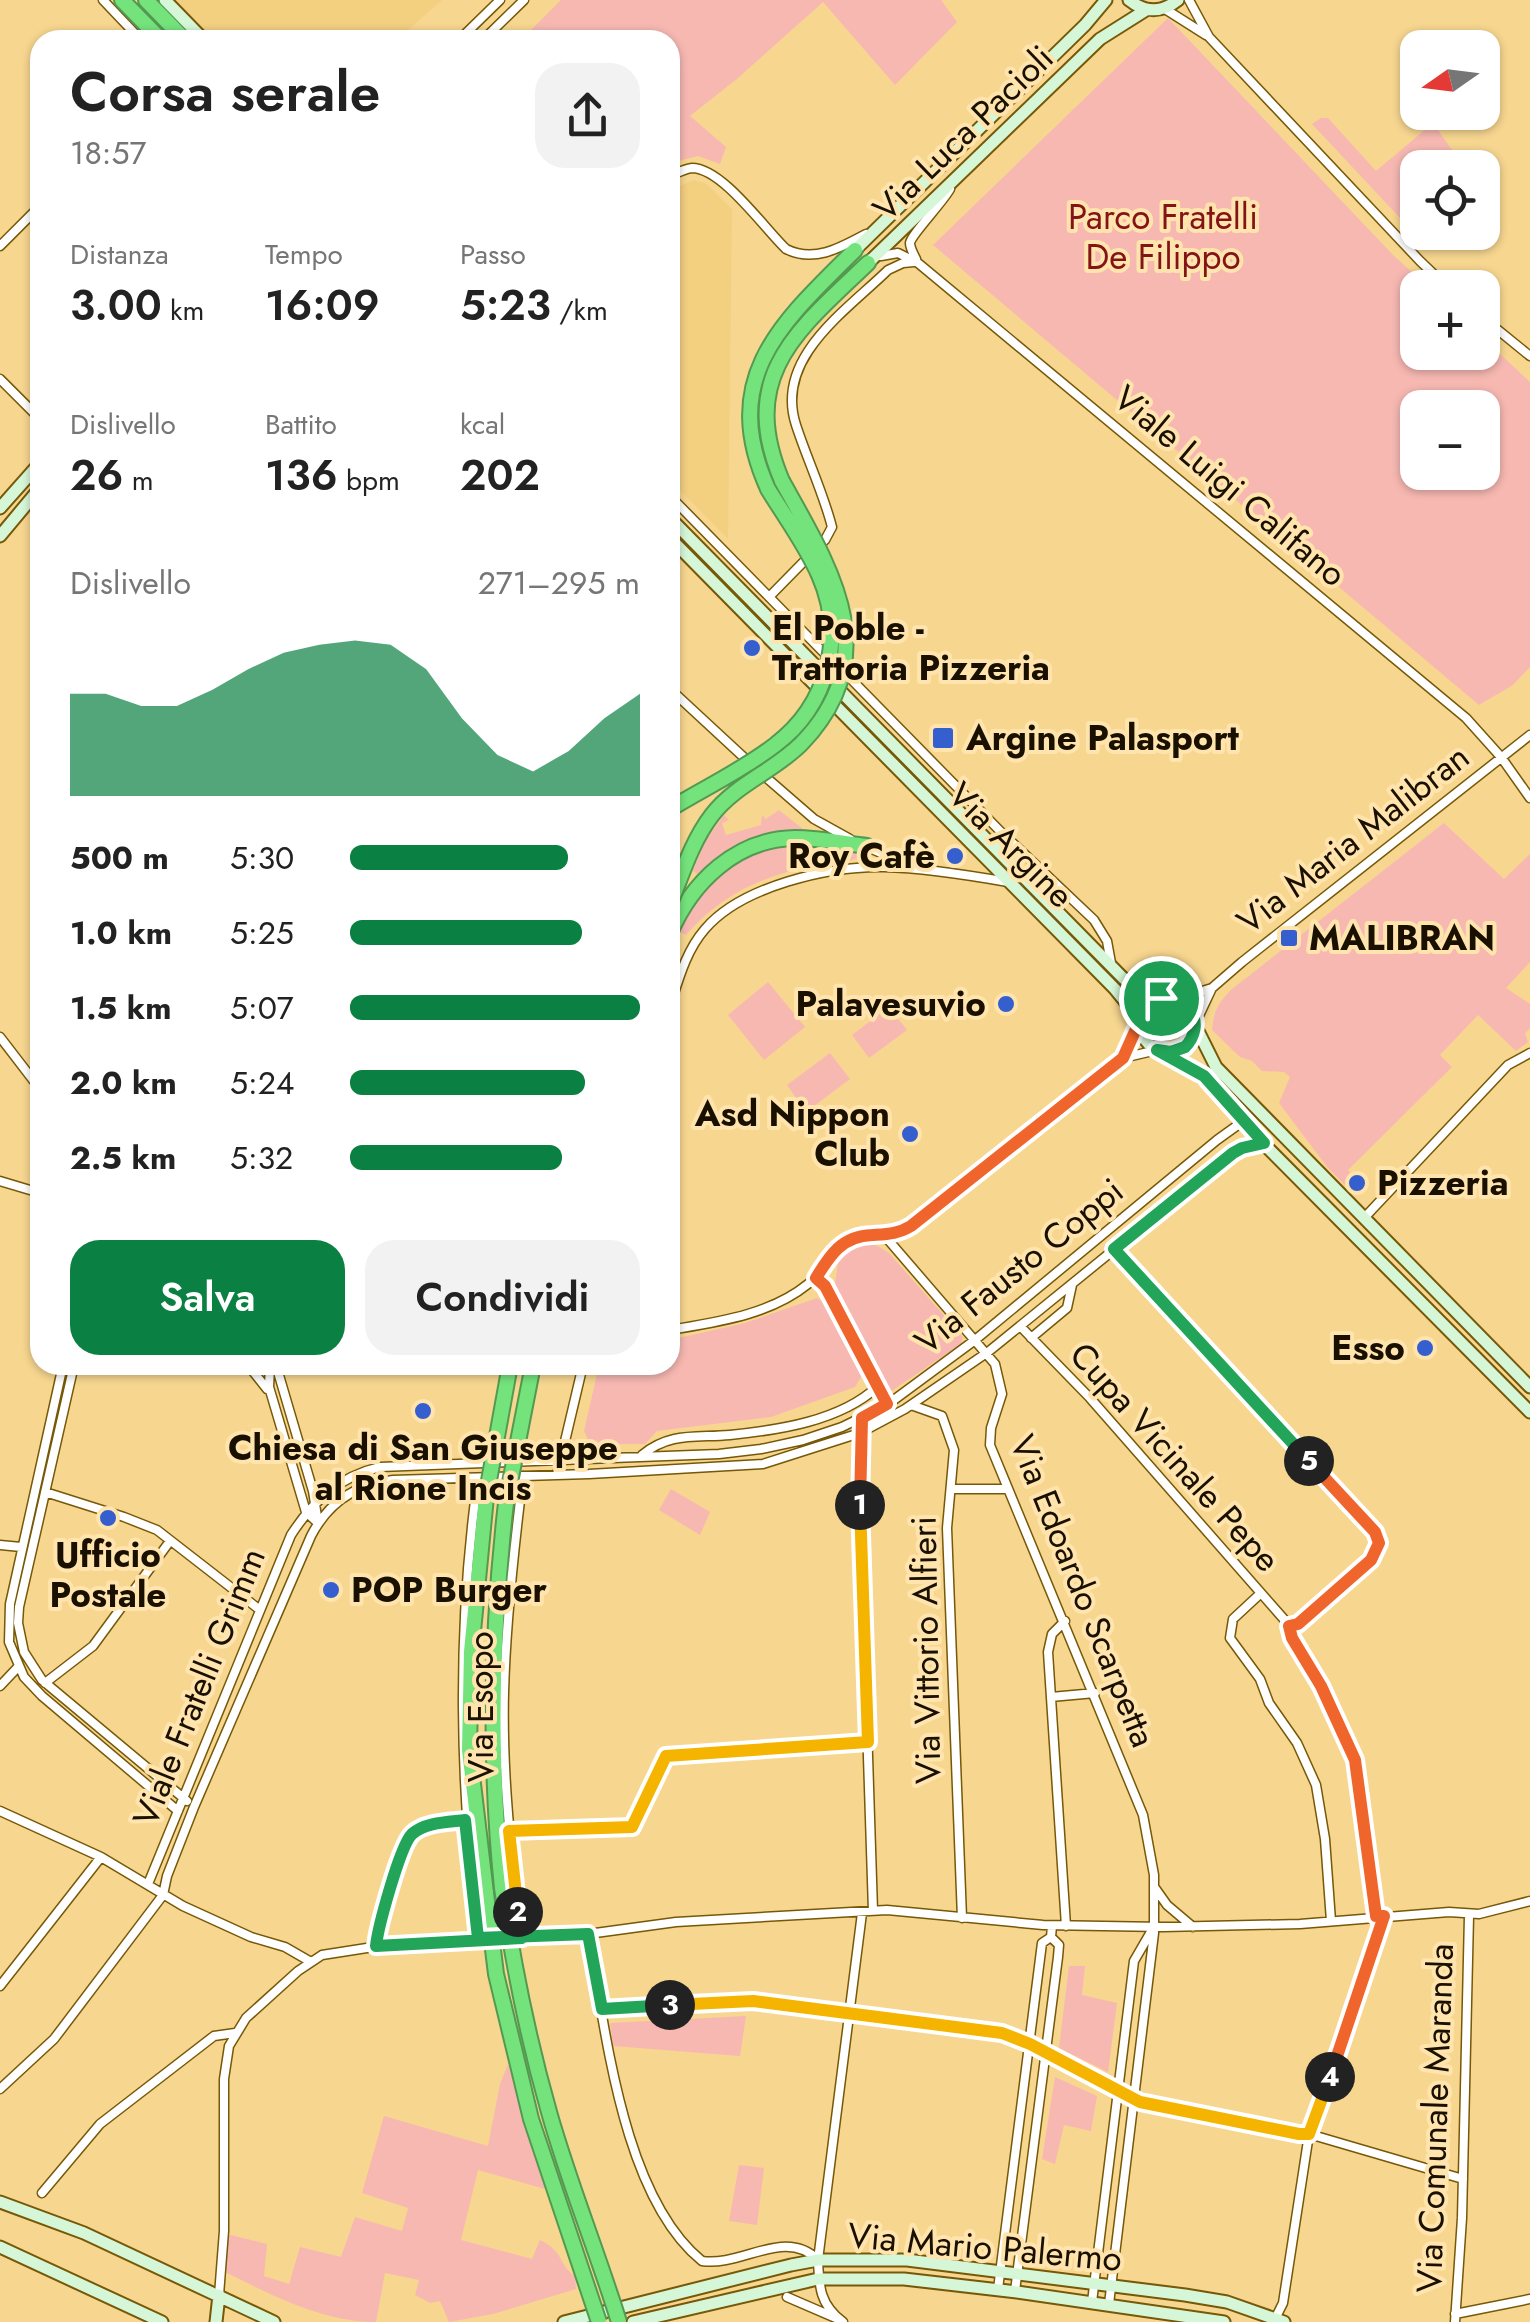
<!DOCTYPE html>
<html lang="it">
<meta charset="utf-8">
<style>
body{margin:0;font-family:Jost,sans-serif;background:#f2f2f2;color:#222;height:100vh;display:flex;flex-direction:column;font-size:38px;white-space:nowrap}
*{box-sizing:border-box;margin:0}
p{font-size:32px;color:#767676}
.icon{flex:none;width:55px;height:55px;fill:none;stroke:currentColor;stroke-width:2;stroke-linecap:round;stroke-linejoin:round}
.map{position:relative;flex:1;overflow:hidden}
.side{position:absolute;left:30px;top:30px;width:650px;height:1345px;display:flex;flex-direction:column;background:#fff;border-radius:30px;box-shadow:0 2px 8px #0004}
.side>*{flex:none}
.needle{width:65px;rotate:256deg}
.fabs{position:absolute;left:1400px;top:30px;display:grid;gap:20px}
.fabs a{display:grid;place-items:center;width:100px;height:100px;border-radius:20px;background:#fff;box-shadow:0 2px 8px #0004;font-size:50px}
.pin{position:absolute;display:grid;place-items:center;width:85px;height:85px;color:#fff;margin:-42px;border:5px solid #fff;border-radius:50%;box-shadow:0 2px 10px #0007}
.km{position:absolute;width:50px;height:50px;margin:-25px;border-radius:50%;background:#222;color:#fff;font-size:28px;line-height:50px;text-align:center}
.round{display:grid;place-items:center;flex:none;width:105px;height:105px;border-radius:30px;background:#f2f2f2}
.overview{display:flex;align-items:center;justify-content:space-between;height:170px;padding:0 40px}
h1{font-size:55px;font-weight:600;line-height:75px}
.metrics{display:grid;grid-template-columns:repeat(3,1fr);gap:15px;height:170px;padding:10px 40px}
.metrics div{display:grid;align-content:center}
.metrics b{font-size:42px;font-weight:600}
.metrics small{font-size:28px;font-weight:400}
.metrics p{font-size:28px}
.chart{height:280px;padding:20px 40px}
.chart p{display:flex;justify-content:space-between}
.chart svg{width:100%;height:180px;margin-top:10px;fill:#0b8043;opacity:.7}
.primary-button{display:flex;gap:20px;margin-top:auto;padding:20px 40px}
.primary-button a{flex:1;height:115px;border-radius:30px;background:#0b8043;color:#fff;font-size:40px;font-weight:600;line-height:115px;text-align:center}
.primary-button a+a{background:#f2f2f2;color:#222}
ul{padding:0 40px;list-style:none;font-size:32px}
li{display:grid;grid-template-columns:160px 120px 1fr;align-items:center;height:75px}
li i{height:25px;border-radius:12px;background:#0b8043}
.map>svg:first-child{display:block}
.built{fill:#f3cf80}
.green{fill:#f7b8b2;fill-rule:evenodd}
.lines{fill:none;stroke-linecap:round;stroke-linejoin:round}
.street-casing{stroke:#765807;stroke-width:11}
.secondary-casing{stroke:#765807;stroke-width:15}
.highway-casing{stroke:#549951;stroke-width:18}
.street{stroke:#fff;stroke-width:8}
.secondary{stroke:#d5f7d8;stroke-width:11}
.highway{stroke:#74e37c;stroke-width:14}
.highway-bridge-casing{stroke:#549951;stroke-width:18;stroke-linecap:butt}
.highway-bridge{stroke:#74e37c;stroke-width:14}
.split-1-casing{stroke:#fff;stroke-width:20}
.split-2-casing{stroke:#fff;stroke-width:20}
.split-3-casing{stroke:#fff;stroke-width:20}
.split-4-casing{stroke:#fff;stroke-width:20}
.split-5-casing{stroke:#fff;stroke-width:20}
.split-6-casing{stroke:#fff;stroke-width:20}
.split-1{stroke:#f0652b;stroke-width:12}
.split-2{stroke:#f5b400;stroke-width:12}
.split-3{stroke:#22a559;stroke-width:12}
.split-4{stroke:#f5b400;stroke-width:12}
.split-5{stroke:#f0652b;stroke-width:12}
.split-6{stroke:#22a559;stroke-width:12}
.poi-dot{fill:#355ece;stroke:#ffe4ad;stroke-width:4}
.labels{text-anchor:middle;stroke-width:8;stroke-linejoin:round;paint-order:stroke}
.street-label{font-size:35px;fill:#191000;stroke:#ffe4ad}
.park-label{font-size:35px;fill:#841318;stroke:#ffe4ad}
.poi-label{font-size:35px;font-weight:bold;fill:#191000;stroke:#ffe4ad;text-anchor:start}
</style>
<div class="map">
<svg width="1530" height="2322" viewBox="0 0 1530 2322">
<rect width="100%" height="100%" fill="#f7d690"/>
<path class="built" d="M172,0H442L397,40H212Z
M693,180L707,184L732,209L728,539L670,480V191Z"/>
<path class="green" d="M561,0H941L957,22L895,85L823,2L738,78L690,116L726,147L720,164L698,156L670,163V40H521Z
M1168,18L1393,255L1428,287L1418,288V352H1482L1483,338L1530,382V667L1513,685L1479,705L933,245ZM1418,408H1482V472H1418Z
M1321,118H1328L1376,171L1433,123L1464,167L1418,168L1415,234L1312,124Z
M779,810L808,833C765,830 729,846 697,874L693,871L704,843L724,815L729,820L722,823L726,835L761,825L762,815L766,819Z
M1444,823L1504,879L1530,854V962L1506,988L1530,1004V1028L1525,1034L1528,1042L1516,1051L1478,1015L1440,1055L1452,1067L1348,1170L1353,1176L1345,1185L1328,1168L1279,1103L1290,1077L1284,1072L1262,1071L1252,1061L1240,1057L1212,1030C1214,1010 1218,1003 1232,989Z
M784,846L857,852L859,857C847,864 829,863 814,866C763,875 720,895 686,935L677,931C698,885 735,856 784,846Z
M768,982L805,1027L764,1060L728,1015Z
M889,1007L907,1030L869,1058L852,1035Z
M830,1053L850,1079L806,1112L787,1085Z
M864,1244L876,1245L889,1253L963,1337L961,1344L890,1392L835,1285L838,1261L854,1247Z
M817,1298L829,1305L862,1375L855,1387L771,1417L657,1431L645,1444H590L584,1431L599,1365H670V1340L745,1323Z
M671,1489L710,1512L700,1535L659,1510Z
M1069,1966H1085L1082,1995L1117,2003L1108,2072L1059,2048Z
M746,2016L740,2056L613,2046L610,2023Z
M508,2064L545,2189L478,2170L461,2240L532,2259L540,2240C565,2252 558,2265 575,2276L576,2289L493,2314L449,2322L440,2301L430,2303L415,2295L419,2280L385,2273L376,2322C322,2322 272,2295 225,2272L228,2236L231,2235L267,2244L264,2276L289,2284L300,2247L341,2257L355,2217L402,2231L408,2208L362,2193L384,2116L488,2146L500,2084Z
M1055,2077L1097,2096L1091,2131L1064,2125L1055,2164L1042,2159Z
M739,2165L764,2168L757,2225L729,2221Z"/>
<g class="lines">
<g class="street-casing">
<path id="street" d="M103,0L141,40
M1189,0L1209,37L1420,261L1448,288
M1165,9L1206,35
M459,40L500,0
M483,40L524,0
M670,176C677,173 684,169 692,168C722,168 764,228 786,249C814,263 840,248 866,234
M0,246L40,206
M881,256L898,253L918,263L1466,718L1501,757L1530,798
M916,259C914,255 910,248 910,243C911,235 943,202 950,189
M1482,317L1530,356
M0,379L40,419
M670,496L829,658
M769,597L825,540L832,527C823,492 807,459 796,425C774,358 846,311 888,270L903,263L914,262
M843,671L1000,831L1094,920L1107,941L1111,963
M670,689L751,764
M761,773L814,819L850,839
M867,847L914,867
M1176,999L1212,988
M670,1006C679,978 686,951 705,929C742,886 829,866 884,867C925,868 968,875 1008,882
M1196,1022L1212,988L1242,962L1530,735
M0,1037L40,1089
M1125,1054L1141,1021
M0,1181L40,1193
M1365,1217L1508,1065L1530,1053
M884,1235L995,1364L1002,1394L991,1428L990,1445L1143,1815L1154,1875V1933L1109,2304
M1114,1249L1377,1537L1379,1547L1371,1559L1298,1624L1289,1625
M816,1278L825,1286L889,1408
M1020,1326L1090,1398L1289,1625
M670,1330C717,1322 770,1315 808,1284C824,1271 829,1249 850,1239C866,1232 885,1236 903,1231L1123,1058L1157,1050
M1031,1338L1067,1308L1072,1285
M63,1365L10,1604L9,1642L24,1677L42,1696L178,1811
M74,1365L19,1607L18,1623L24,1652L42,1680L187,1801
M248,1365L267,1389
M270,1365L269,1387L306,1512L318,1523
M276,1365L313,1491L318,1523
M911,1405L942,1416L954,1450L947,1528L962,1918
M862,1418L860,1509L873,1911
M642,1455C670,1432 695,1438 730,1435C779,1430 840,1421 877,1387
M557,1475L583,1365
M478,1478C456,1634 460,1782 478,1939
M952,1489H1007
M45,1492L124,1517L157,1530L260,1610
M0,1545L21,1547
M1261,1593L1233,1619L1230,1638L1260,1679L1269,1703L1297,1743L1316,1785L1325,1839L1331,1921
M1065,1621L1052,1634L1048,1652L1066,1926
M1289,1625L1292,1638L1321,1687L1355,1759L1376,1916
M45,1683L93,1646L170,1541
M0,1686L18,1667
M1051,1697L1095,1693
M0,1811L101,1857L183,1906L251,1937L285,1947L311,1962
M509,1831L632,1827L666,1756L868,1741
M148,1884L291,1535C313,1501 340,1476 380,1467L719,1454L761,1449L803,1440L842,1427L887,1405L975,1340L1217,1140L1242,1122
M1155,1888L1167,1905L1193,1927
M588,1934C606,2030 622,2196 702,2261C742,2267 785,2227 818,2260
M522,1938C511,1857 502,1773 504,1692C506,1619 514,1548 523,1476
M376,1946C378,1927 400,1846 412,1834C425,1822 449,1822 465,1820
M0,1986L101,1857
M602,2009L753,2001L1002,2033L1030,2044L1150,2106L1309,2134L1463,2179
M0,2089L54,2039L163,1895L167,1876L194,1807L311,1536C328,1503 356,1484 393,1480L589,1474L763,1464L860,1433L905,1409L988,1352L1233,1153L1241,1147L1264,1143
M42,2193L100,2124L214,2036L235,2033
M998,2289L1042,1943L1051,1937
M1015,2291L1058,1957L1059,1945L1051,1937L1052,1926
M219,2295L224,2231V2079L229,2046L246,2018L298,1971L322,1955L386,1945L588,1934L676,1922L887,1910L1043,1925L1163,1927L1300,1924L1449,1912L1479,1914L1530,1901
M787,2297L838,2319
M1092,2302L1134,1961L1152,1930
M1455,2314L1530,2299
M1276,2317L1283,2303L1309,2134L1379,1938L1384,1916
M843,2322C820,2305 819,2287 818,2260L862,1913
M1455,2322L1462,2218L1469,1916"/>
</g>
<g class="secondary-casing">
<path id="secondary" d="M165,0L204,40
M1129,0C1145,13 1162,13 1178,0
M855,250L1085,25L1106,0
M868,263L1100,39L1146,10
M0,508L40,463
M670,518L1123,978L1139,990L1161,998
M0,536L40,488
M670,538L1115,989L1141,1021
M1141 1025a27 27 0 1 1 54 0a27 27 0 1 1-54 0Z
M1196,1027L1216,1067L1530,1387
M1157,1050C1194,1068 1219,1088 1242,1122L1530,1412
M0,2202L84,2233L274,2322
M0,2247L162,2322
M216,2322L219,2295
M564,2322L791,2265L818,2260H907L1185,2295L1227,2302L1284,2322
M633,2322L818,2279H904L1017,2292L1224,2322"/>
</g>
<g class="highway-casing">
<path id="highway" d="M122,0L161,40
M146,0L185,40
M782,481C737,375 798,330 868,263
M768,489C718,378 781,323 855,250
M670,933C692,882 736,839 795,838C819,838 843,843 867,846
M502,1888C489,1759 491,1633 506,1503
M486,1893L469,1750L471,1652L486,1497"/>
</g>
<use href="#street" class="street"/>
<use href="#secondary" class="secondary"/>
<use href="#highway" class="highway"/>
<g class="highway-bridge-casing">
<path id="highway-bridge" d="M670,809C704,788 743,770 775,745C828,705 846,636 819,575C806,545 785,517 768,489
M670,904C682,874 692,841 712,815C736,784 774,771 801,744C887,655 831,569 782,481
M486,1497L510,1365
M506,1503L533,1365
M502,1888C513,1964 528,2038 549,2112C569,2183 597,2251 619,2322
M486,1893L496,1974L531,2119L599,2322"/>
</g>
<use href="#highway-bridge" class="highway-bridge"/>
</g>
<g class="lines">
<g class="split-1-casing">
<path id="split-1" d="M860,1505L862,1418L887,1404L825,1286L816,1278C830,1255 842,1236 872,1235C887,1234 898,1234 911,1226L1123,1058L1144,1011L1161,998"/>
</g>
<g class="split-2-casing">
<path id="split-2" d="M518,1912L509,1831L632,1827L666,1756L868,1742L860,1505"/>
</g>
<g class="split-3-casing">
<path id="split-3" d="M518,1912L522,1938L376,1946C378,1927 400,1846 412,1834C425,1822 449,1822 465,1820L478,1938L588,1934L602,2009L670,2005"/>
</g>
<g class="split-4-casing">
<path id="split-4" d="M670,2005L753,2001L1002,2033L1030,2044L1140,2102L1299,2134H1309L1330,2077"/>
</g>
<g class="split-5-casing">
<path id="split-5" d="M1309,1461L1375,1532L1379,1543L1371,1560L1298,1624L1289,1626L1292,1638L1321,1686L1355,1760L1376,1916H1384L1330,2077"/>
</g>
<g class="split-6-casing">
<path id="split-6" d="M1161,998C1191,996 1206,1025 1185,1047L1171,1052L1157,1050L1204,1076L1264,1143L1242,1148L1233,1153L1114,1249L1309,1461"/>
</g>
<use href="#split-1" class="split-1"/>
<use href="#split-2" class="split-2"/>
<use href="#split-3" class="split-3"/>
<use href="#split-4" class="split-4"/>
<use href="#split-5" class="split-5"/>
<use href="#split-6" class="split-6"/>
</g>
<g class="poi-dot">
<circle cx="752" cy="648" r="10"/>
<rect x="931" y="726" width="24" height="24" rx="5"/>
<circle cx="955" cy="856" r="10"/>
<rect x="1279" y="928" width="20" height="20" rx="5"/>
<circle cx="1006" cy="1004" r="10"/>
<circle cx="910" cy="1134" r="10"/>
<circle cx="1357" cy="1183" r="10"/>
<circle cx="1425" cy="1348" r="10"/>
<circle cx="423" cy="1411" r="10"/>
<circle cx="108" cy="1518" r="10"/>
<circle cx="331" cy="1590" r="10"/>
</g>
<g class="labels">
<g class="street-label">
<text transform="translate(963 133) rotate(-44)" y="12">Via Luca Pacioli</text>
<text transform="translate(1230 486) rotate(40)" y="12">Viale Luigi Califano</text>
<text transform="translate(1353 839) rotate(-38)" y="12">Via Maria Malibran</text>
<text transform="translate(1011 845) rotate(45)" y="12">Via Argine</text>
<text transform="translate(1019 1266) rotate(-39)" y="12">Via Fausto Coppi</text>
<text transform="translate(1175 1457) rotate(48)" y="12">Cupa Vicinale Pepe</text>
<text transform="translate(1083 1591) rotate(68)" y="12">Via Edoardo Scarpetta</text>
<text transform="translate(926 1650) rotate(-91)" y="12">Via Vittorio Alfieri</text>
<text transform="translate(199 1687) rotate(-68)" y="12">Viale Fratelli Grimm</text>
<text transform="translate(481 1707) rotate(-90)" y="12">Via Esopo</text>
<text transform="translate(1435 2118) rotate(-88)" y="12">Via Comunale Maranda</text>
<text transform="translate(985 2247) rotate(5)" y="12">Via Mario Palermo</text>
</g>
<g class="park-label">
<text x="1163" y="229">Parco Fratelli<tspan x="1163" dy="40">De Filippo</tspan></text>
</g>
<g class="poi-label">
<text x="772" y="640">El Poble -<tspan x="772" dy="40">Trattoria Pizzeria</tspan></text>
<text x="966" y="750">Argine Palasport</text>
<text x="935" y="868" text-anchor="end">Roy Cafè</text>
<text x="1309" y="950">MALIBRAN</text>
<text x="986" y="1016" text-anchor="end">Palavesuvio</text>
<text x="890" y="1126" text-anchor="end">Asd Nippon<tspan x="890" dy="40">Club</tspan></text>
<text x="1377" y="1195">Pizzeria</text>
<text x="1405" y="1360" text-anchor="end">Esso</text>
<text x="423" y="1460" text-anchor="middle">Chiesa di San Giuseppe<tspan x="423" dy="40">al Rione Incis</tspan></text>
<text x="108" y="1567" text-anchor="middle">Ufficio<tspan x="108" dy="40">Postale</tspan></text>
<text x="351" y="1602">POP Burger</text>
</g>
</g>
</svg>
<div class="fabs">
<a><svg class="needle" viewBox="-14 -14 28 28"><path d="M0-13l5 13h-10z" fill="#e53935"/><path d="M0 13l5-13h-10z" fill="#767676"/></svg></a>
<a><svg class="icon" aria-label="locate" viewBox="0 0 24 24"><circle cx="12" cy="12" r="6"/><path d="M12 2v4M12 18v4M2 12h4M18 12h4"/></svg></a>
<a>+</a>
<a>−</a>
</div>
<div class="pin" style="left:1161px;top:998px;background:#1e9e55"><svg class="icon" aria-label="arrive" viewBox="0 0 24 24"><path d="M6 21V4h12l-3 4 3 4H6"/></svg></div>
<b class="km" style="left:860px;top:1505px">1</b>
<b class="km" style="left:518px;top:1912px">2</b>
<b class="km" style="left:670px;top:2005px">3</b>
<b class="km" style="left:1330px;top:2077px">4</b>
<b class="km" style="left:1309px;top:1461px">5</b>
<section class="side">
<div class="overview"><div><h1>Corsa serale</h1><p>18:57</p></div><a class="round"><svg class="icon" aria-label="share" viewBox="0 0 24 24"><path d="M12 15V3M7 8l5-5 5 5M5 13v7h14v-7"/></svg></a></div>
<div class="metrics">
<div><p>Distanza</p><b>3.00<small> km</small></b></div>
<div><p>Tempo</p><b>16:09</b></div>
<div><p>Passo</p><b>5:23<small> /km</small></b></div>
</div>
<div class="metrics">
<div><p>Dislivello</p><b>26<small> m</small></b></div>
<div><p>Battito</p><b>136<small> bpm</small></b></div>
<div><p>kcal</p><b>202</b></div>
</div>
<div class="chart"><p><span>Dislivello</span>271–295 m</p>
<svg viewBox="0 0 160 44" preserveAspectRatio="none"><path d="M0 44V19L10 19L20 22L30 22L40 18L50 13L60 9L70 7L80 6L90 7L100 13L110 25L120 34L130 38L140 33L150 25L160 19V44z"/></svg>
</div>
<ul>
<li><b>500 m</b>5:30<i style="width:75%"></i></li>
<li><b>1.0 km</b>5:25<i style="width:80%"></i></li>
<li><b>1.5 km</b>5:07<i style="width:100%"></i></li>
<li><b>2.0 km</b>5:24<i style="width:81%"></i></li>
<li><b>2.5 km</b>5:32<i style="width:73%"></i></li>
</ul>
<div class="primary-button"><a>Salva</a><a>Condividi</a></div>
</section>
</div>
